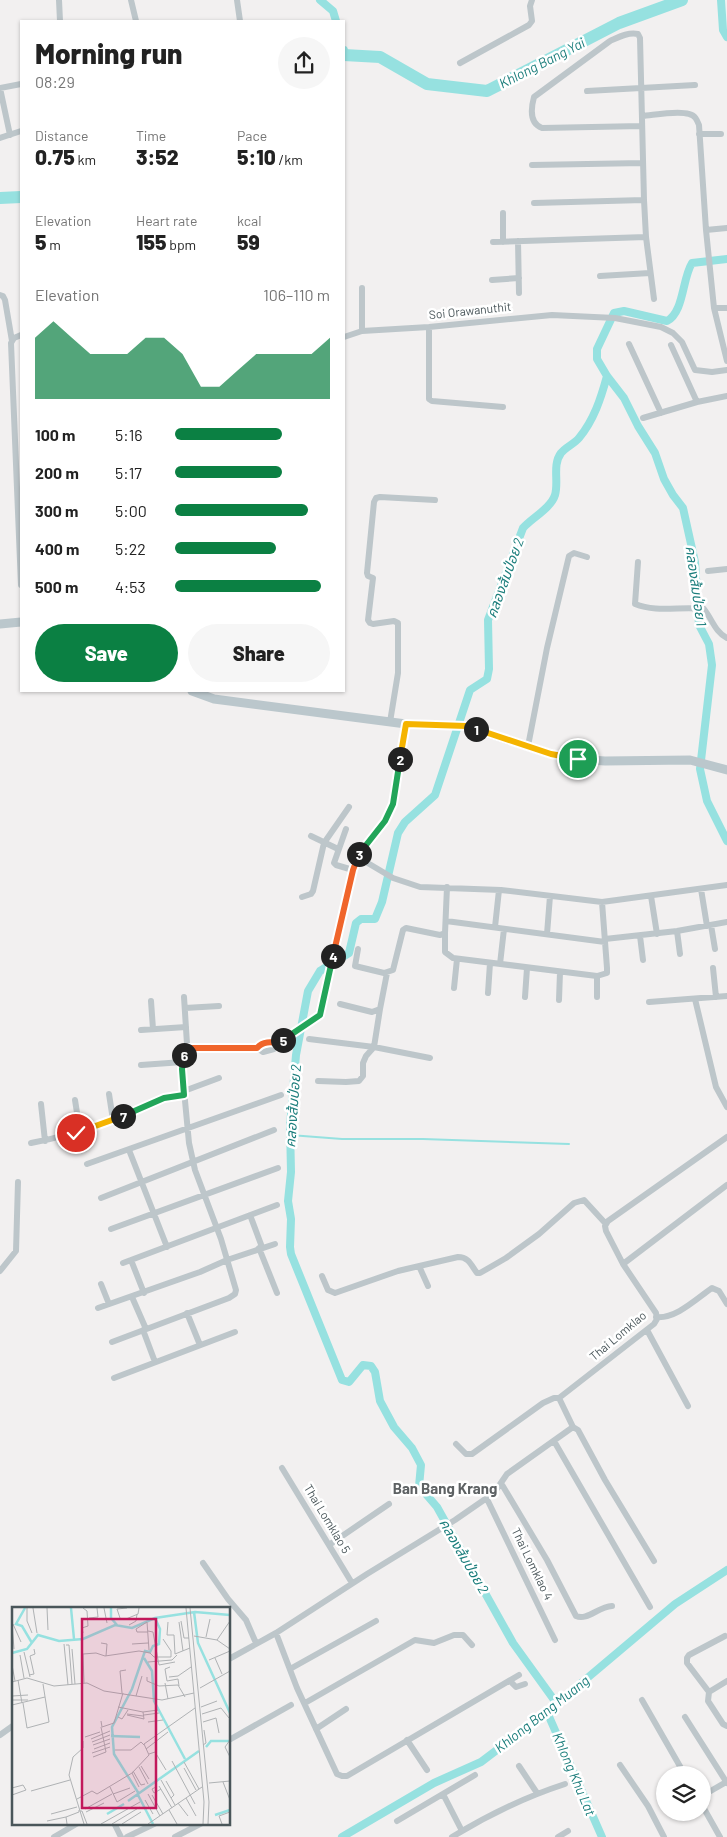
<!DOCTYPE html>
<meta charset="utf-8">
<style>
body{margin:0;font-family:Barlow,"Noto Sans Thai",sans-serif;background:#f6f6f6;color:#222;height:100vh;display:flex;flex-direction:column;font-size:19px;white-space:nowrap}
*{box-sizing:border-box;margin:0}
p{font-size:16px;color:#767676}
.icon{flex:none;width:28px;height:28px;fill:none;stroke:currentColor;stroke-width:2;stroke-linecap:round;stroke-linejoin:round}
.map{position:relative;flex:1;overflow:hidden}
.side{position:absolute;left:20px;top:20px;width:325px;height:672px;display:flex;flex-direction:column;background:#fff;border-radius:0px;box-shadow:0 1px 4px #0004}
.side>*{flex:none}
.buttons{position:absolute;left:656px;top:1766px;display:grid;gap:10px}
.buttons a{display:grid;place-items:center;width:55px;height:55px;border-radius:50%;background:#fff;box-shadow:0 1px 4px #0004;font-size:25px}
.pin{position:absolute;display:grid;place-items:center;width:42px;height:42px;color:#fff;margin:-21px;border:2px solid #fff;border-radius:50%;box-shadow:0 1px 5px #0007}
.km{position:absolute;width:25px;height:25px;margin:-12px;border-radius:50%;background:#222;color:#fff;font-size:14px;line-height:25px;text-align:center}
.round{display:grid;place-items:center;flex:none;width:52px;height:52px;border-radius:26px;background:#f6f6f6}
.overview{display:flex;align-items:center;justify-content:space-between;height:85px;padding:0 15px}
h1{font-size:28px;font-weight:800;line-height:38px}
.figures{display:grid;grid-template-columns:repeat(3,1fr);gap:8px;height:85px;padding:5px 15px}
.figures div{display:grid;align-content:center}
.figures b{font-size:21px;font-weight:800}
.figures small{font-size:14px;font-weight:400}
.figures p{font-size:14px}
.chart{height:140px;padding:10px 15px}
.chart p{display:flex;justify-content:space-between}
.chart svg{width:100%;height:90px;margin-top:5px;fill:#0b8043;opacity:.7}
.button{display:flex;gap:10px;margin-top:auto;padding:10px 15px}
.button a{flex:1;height:58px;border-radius:30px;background:#0b8043;color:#fff;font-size:20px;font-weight:800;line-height:58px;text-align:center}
.button a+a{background:#f6f6f6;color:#222}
ul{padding:0 15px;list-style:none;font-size:16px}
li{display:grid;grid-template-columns:80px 60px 1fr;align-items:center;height:38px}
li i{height:12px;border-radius:6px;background:#0b8043}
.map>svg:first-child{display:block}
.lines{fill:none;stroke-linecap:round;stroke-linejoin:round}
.stream{stroke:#96e1e0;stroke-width:2}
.canal{stroke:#96e1e0;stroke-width:8}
.river{stroke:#96e1e0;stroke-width:12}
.street{stroke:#bdc6ca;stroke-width:6}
.secondary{stroke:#bbc7cc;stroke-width:9}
.split-1-casing{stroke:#fff;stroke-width:10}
.split-2-casing{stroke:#fff;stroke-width:10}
.split-3-casing{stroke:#fff;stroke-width:10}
.split-4-casing{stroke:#fff;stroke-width:10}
.split-5-casing{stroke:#fff;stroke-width:10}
.split-6-casing{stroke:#fff;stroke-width:10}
.split-7-casing{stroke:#fff;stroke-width:10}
.split-8-casing{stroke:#fff;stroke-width:10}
.split-1{stroke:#f5b400;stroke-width:6}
.split-2{stroke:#f5b400;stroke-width:6}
.split-3{stroke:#22a559;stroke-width:6}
.split-4{stroke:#f0652b;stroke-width:6}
.split-5{stroke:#22a559;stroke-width:6}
.split-6{stroke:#f0652b;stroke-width:6}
.split-7{stroke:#22a559;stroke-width:6}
.split-8{stroke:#f5b400;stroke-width:6}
.labels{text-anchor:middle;stroke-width:5;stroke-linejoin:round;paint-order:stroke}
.street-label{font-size:12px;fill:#4a565a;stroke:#fff}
.water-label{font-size:14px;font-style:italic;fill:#1c7e7c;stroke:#fff}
.quarter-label{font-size:15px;font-weight:bold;fill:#5d6163;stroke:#fff}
.inset-river{fill:none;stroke:#96e1e0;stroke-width:2.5}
.inset-road{fill:none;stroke:#afb2b4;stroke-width:1}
.view{fill:#c2185b;fill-opacity:0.15;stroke:#c2185b;stroke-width:2.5}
.inset-edge{fill:none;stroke:#4a565a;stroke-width:2.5}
</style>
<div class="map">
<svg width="727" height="1837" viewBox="0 0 727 1837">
<rect width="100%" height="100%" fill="#f2f0f0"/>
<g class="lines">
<path class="stream" d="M290,1135L342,1139H423L569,1144"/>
<path class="canal" d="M320,0L333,11L336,21
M721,0L723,30L727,37
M344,50L345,56
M727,259L692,263C682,279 684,312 667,321L624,311L614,313L597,349V359L607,376L624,398L638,426L655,453L664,479L673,495L683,508L695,562L699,625L709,644L712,665L700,769L707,801L727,841
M557,1704L513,1643L437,1507L419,1486L421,1465L412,1448L394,1427L380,1401L375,1372L371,1366L363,1365L349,1382L342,1380L291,1254L290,1247L291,1219L288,1201L291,1172L290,1126L296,1055L308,991L320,971L349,953L356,923L361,919H375L382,902L398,833L405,822L435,795L470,690L487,679L489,669L488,620L523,528C532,518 551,508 555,495C559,482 552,465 561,453C566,447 574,444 579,438C594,420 601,398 607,376
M547,1712L602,1837
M342,1837L434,1783L481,1762L547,1712L675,1604L727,1570"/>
<path class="river" d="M344,55L380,57L427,84L487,91L619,23L682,0
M0,198L21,197"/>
<path class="street" d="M59,0L60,21
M131,0L136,21
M237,0L240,21
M460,63L529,25L532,21L530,6L532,0
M587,91L695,85
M642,116C654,115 678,110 689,114C695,115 697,120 699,125L706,230L714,308L727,361
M642,126L542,128C529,123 531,108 534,97L610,41C619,37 628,32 638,34L640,38L644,200L646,237L654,299
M699,134H721
M10,135L0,88L21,84
M0,138L21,131
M532,165L643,163
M534,203L644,200
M503,213V242
M706,230L727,228
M518,241L519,293
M493,242L646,237
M600,276L650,273
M492,280L519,278
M362,288V331
M0,295L3,296L5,300L12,341
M714,308H727
M429,327V399L432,401L503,407
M21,335L14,338L11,343L21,585
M344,337L362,331L429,327L552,315L615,318L661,327L673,333L682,342L695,370L712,372L727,370
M629,344L661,413
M671,345L697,402
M643,418L697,402L727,396
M638,562L635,604C657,613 681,606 704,609C712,619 715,632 727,638
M708,571L727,569
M390,722L398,673V623L394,621L373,624L370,623L368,620L373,578L368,576L367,573L374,502L376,498L380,497L435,500
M528,746L547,648L569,556L574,553L587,557
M346,829L334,863L336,865L353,870
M311,836L338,849
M359,854L366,862L393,878L420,887L501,890L602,902L727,885
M701,889L707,926
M651,896L657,934
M302,897L311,894L313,891L324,843L349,807
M446,921L605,942
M711,925L715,949
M495,927L499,890
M677,931L680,954
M445,933V952L453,958L597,976L607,973V968L602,902
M547,934L550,896
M640,936L643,960
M605,939L677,931L727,922
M358,949L355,966L384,973L393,970L403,930L406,928L440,935L445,933L447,887
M500,964L504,929
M713,968L716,997
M597,976V997
M454,988L457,959
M488,993L490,963
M184,997L187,1044L189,1048L195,1049L257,1048L263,1052L274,1049L279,1043L320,1015L341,920L357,856L385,821L393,803L406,724
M525,997L527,968
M695,999L716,1087L727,1107
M559,1000L560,972
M151,1001L153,1029
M649,1002L727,996
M340,1004L372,1012L380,1009L387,973
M185,1008L219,1006
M141,1030L186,1027
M309,1039L374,1047L430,1058
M257,1048C263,1041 271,1042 279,1043
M141,1065L183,1062
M318,1081L346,1082L359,1081L363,1076V1063L366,1056L374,1047L380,1009
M184,1091L219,1078
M109,1094L113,1120
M75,1100L80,1132
M41,1104L45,1141
M31,1143C59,1138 85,1130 112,1120C136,1111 158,1096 184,1095
M129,1150L167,1247
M87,1164L281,1095
M101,1198L274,1130
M250,1215L262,1247
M111,1229L278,1168
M259,1248L277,1293
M131,1260L144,1293
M123,1263L277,1205
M623,1264L727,1185
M419,1266L428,1286
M0,1271L16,1251L18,1182
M322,1276L328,1290L335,1293L398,1271L458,1257C469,1257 471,1265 477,1273H480L506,1258L539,1234L574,1203L584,1200L606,1224
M101,1284L109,1304
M132,1297L146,1329
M98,1308L200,1272L227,1260L275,1244
M187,1313L200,1345
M656,1317C676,1319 696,1299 712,1288L719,1291L727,1304
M143,1330L155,1362
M647,1330L688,1406
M112,1342L229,1298L235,1294L236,1290L221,1239L195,1170L189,1143L182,1069L184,1054L189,1048
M114,1378L235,1332
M573,1427L578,1430L605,1480L654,1561
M554,1441L650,1607
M456,1444L466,1454H472L543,1403L554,1398H559
M282,1468L352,1583
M501,1483L547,1560L576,1616C587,1621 598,1607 612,1606
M487,1499L555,1640
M329,1545L389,1504
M203,1563L228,1599L246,1620L256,1643
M276,1633L297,1688L337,1774L342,1776H347L519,1675
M725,1636L689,1655L687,1658V1663L709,1692L727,1681
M229,1659L276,1633L367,1574L455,1520L494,1493L507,1474L573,1427L559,1398L654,1324L657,1319L656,1313L623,1264L606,1231L605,1226L608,1221L727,1137
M290,1669L376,1621
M510,1681L516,1687L525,1684
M709,1692L708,1701L723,1724L727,1726
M642,1700L685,1775
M305,1703L415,1640L434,1643L454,1635H463L472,1645
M685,1717L727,1783
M316,1729L346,1709
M0,1735L14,1725
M229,1740L291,1705
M407,1740L427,1770
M620,1765L648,1806L664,1837
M519,1766L537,1793
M443,1794L462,1831
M702,1796L726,1782
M702,1805L720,1837
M397,1821L475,1775
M114,1823L121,1837
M54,1837L78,1823
M127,1837L156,1823
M175,1837L202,1823
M452,1837C488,1815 525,1797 565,1784
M558,1837L568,1831"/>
<path class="secondary" d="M0,624L21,622
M192,691L214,699L406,724L466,726L551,754L577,759L605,761L690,760L727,770"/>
</g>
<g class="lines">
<g class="split-1-casing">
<path id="split-1" d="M476,729L551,754L578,759"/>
</g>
<g class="split-2-casing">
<path id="split-2" d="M400,759L406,724L466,726L476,729"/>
</g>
<g class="split-3-casing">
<path id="split-3" d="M359,854L385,821L393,804L400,759"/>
</g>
<g class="split-4-casing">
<path id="split-4" d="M333,956L353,870L359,854"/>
</g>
<g class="split-5-casing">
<path id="split-5" d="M283,1040L320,1015L333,956"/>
</g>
<g class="split-6-casing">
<path id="split-6" d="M184,1055L189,1048H257C263,1041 271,1042 279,1043L283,1040"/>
</g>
<g class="split-7-casing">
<path id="split-7" d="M123,1116L164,1098L184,1095L182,1069L184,1055"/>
</g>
<g class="split-8-casing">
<path id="split-8" d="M76,1133L123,1116"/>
</g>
<use href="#split-1" class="split-1"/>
<use href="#split-2" class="split-2"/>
<use href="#split-3" class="split-3"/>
<use href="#split-4" class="split-4"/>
<use href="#split-5" class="split-5"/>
<use href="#split-6" class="split-6"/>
<use href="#split-7" class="split-7"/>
<use href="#split-8" class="split-8"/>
</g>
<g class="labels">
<g class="street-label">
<text transform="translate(470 311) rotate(-6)" y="4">Soi Orawanuthit</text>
<text transform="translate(618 1336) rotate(-40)" y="4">Thai Lomklao</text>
<text transform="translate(327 1519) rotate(59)" y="4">Thai Lomklao 5</text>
<text transform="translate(532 1564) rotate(64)" y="4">Thai Lomklao 4</text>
</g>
<g class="water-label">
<text transform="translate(542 63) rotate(-27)" y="5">Khlong Bang Yai</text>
<text transform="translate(505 578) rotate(-70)" y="5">คลองส้มป่อย 2</text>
<text transform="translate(696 586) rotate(82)" y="5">คลองส้มป่อย 1</text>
<text transform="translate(293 1106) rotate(-86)" y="5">คลองส้มป่อย 2</text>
<text transform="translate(464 1556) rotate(60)" y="5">คลองส้มป่อย 2</text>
<text transform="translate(542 1714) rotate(-38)" y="5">Khlong Bang Muang</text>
<text transform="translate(574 1774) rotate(67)" y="5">Khlong Khu Lat</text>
</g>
<g class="quarter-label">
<text x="445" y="1494">Ban Bang Krang</text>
</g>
</g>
<g transform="translate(12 1607)">
<rect width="218" height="218" fill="#f2f0f0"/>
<path class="inset-river" d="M13,1L4,17L10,19L20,36M59,1L62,32M99,1V11L105,18M182,5L186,36L218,106M0,46L15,42L26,28L47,34L71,32L103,18L120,21L143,11L183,5L218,8M132,51L140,64L142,94L173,152M99,129L128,130M194,140L199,134H218M127,187L102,147L100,120L120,82L133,44L138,45L141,39L147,37L148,22L143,11M126,188L141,217M116,194L187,144M95,207L112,197M203,208L218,203"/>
<path class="inset-road" d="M15,1V14L20,26M21,1L25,26M35,1L36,23M92,1L95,16M174,1L192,195L191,217M178,1L197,195L196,217M77,11L86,10L85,1M108,11L105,2L115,1M114,12L126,7L127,1M169,14L172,31H177M156,15L155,28H162L163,47L178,41M167,15L171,44M0,17L2,42M1,17L9,35M117,18L124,14L125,7M136,24L141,25L147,58L163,55M136,25H125L124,22L135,15L137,43M71,26L70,21L76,19L75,4L71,1M182,29L205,33L218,42M194,30L198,12M205,33L218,14M89,36L95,37L94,49M52,37L56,78M120,37L136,36M54,38H57L60,77M60,42L63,77M12,45L18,70M8,48L12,71M203,51L210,67M197,53L218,44M136,55L160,53L165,48M0,58L3,74M158,60L153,62L155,74L166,72L167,79M17,68L22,67L18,49L23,47L22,42M135,70V74L147,79L166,78L173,90M157,70L166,69L179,60M6,73L10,96M0,75L15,71L42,79L75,76L92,84L150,93L182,86M72,76L71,47L84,46L93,49L127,44L138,46L142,50H159V44L151,32M153,76L156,92M188,81L218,64M110,86L108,64L114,63M0,89L16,88M124,89L130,69M0,93H16M11,96L15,121L37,115L31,77M0,98L33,90M106,100L131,105L146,103M189,100L205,94M115,107L131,109M190,107L209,101L217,111M115,108L132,112L131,105M132,108L147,106M106,110L110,112L116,103M89,114L90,120L102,116L111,86M136,115L151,113M191,115L204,111L207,126M73,130L88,125M79,132L98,124M218,133L213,140L218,150M71,134V141L61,150L57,168L72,217M80,135L98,128M81,138L98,132M191,138L194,136L192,123M82,142L98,136M134,142L156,125M103,143H119L129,135L132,138M80,146L98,140M137,147L143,145L154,163M81,150L94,145L89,120M160,154L183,197M172,155L187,182M129,159L137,172M127,160L136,177M172,161L184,183M121,164L129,178L133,177M120,166L127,180M149,173L163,198M154,174L162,188L159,191M211,175L218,193M197,176L218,174M147,179L160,201M98,180L105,195L123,184M144,180L140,182L142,186L149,182M0,181L11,178L14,183L0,188M19,184L58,173M101,187L118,181M136,187L148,209M140,188L151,207M174,191L184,209M65,192L80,184L85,187L120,166L137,148L132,137L183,101M133,193L141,207M166,196L176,209M73,202L100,187M157,203L165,217M66,204H70L75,217M74,205L92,196M39,207L65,200M35,214L54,210M55,217L54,210L67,205M89,217L128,195M100,217L128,200M110,217L129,205M136,217L190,180M210,217L207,209L218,205"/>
<path class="view" d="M70,12H144V201H70Z"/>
<rect width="218" height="218" class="inset-edge"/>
</g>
</svg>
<div class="buttons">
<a><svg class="icon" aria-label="layers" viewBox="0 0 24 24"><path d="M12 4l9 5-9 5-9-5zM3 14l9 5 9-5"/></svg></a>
</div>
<div class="pin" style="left:578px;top:759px;background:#1e9e55"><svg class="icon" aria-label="arrive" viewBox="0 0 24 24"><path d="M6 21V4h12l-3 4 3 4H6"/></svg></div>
<div class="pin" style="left:76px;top:1133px;background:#d93025"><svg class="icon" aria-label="check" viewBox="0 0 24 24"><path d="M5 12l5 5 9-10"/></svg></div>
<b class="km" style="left:476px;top:729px">1</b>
<b class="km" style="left:400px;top:759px">2</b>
<b class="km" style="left:359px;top:854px">3</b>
<b class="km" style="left:333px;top:956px">4</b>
<b class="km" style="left:283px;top:1040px">5</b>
<b class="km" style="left:184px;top:1055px">6</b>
<b class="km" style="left:123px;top:1116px">7</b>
<section class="side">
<div class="overview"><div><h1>Morning run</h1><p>08:29</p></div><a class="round"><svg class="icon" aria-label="share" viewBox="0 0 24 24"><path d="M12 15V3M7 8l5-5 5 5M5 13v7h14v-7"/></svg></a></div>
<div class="figures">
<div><p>Distance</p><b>0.75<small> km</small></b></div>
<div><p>Time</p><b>3:52</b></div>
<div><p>Pace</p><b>5:10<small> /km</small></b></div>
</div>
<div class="figures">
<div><p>Elevation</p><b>5<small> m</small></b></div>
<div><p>Heart rate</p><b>155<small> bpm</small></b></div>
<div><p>kcal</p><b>59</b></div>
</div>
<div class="chart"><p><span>Elevation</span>106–110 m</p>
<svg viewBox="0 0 160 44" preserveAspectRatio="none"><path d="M0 44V14L10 6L20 14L30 22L40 22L50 22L60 14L70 14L80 22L90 38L100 38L110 30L120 22L130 22L140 22L150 22L160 14V44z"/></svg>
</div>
<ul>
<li><b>100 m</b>5:16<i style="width:69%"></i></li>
<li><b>200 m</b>5:17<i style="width:69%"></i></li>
<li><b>300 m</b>5:00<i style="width:86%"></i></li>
<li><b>400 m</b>5:22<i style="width:65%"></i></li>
<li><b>500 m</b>4:53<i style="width:94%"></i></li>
</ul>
<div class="button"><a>Save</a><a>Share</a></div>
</section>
</div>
